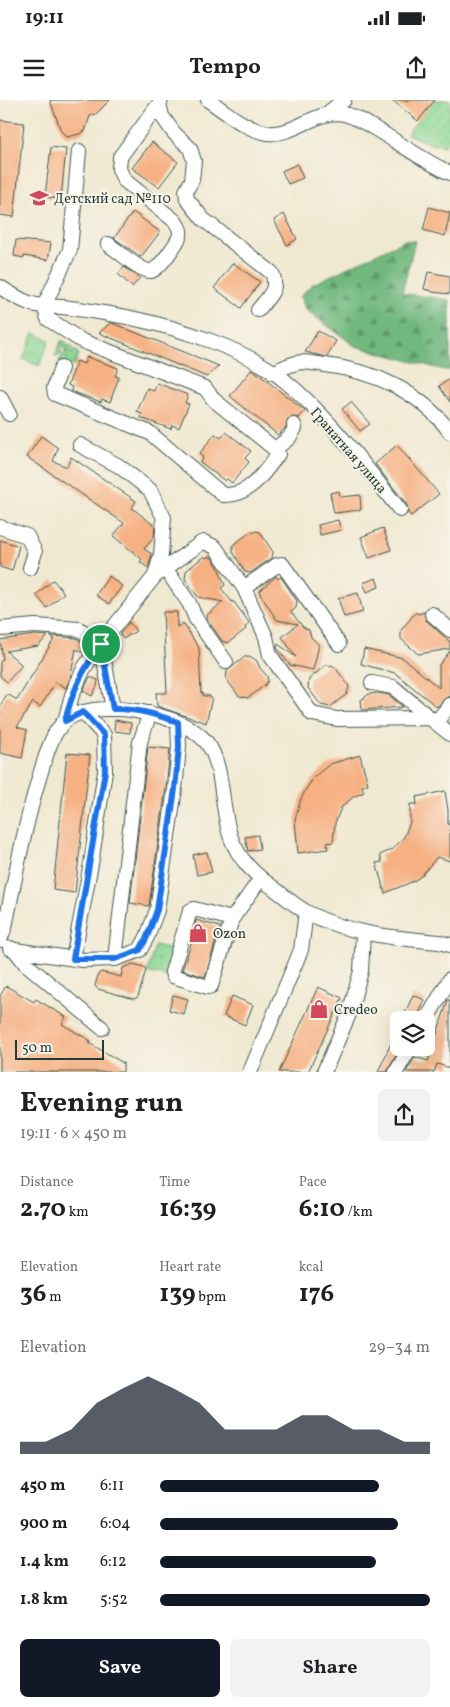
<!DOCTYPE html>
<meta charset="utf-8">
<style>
body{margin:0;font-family:Vollkorn,serif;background:#f2f2f2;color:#202124;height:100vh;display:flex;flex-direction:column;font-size:19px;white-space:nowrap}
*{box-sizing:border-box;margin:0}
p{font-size:16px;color:#757577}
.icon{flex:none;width:28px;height:28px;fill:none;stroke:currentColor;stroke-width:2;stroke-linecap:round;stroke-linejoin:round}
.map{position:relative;height:972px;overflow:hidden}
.side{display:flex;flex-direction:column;background:#fff;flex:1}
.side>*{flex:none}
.buttons{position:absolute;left:390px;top:911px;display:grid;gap:10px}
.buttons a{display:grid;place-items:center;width:45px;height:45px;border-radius:8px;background:#fff;box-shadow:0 5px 20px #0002;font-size:25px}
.scale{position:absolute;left:15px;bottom:12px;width:89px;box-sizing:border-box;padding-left:5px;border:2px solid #1f3d34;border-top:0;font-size:14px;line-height:18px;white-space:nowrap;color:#1f3d34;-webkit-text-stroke:4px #f7f3e8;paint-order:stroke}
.pin{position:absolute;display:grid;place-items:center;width:42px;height:42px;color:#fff;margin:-21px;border:2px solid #fff;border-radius:50%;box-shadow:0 1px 5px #0007}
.round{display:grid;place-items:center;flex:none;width:52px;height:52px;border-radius:8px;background:#f2f2f2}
.overview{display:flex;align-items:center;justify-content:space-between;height:85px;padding:0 20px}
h1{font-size:28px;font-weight:700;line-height:38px}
.figures{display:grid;grid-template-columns:repeat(3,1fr);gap:8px;height:85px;padding:5px 20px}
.figures div{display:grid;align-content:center}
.figures b{font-size:25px;font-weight:700}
.figures small{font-size:14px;font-weight:400}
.figures p{font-size:14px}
.chart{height:140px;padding:10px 20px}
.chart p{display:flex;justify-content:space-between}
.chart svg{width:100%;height:90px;margin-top:5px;fill:#111827;opacity:.7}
.primary-button{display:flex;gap:10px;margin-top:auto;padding:10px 20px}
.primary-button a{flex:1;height:58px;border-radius:8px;background:#111827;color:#fff;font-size:20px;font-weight:700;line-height:58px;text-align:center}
.primary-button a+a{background:#f2f2f2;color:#202124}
ul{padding:0 20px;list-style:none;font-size:16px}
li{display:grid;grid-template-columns:80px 60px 1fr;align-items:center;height:38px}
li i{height:12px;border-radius:6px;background:#111827}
.status{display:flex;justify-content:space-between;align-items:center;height:35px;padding:0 25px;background:#fff;direction:ltr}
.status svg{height:14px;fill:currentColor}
header{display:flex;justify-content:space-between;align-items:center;height:65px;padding:0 20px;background:#fff;font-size:22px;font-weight:700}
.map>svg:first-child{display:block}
.grass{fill:url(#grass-dots);stroke:#558a64}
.forest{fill:url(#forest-firs);stroke:#487a59}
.park{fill:url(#park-crowns);stroke:#558a64}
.building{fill:#f6b082}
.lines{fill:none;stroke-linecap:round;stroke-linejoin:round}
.minor-casing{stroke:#3e574c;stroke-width:16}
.minor{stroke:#fff;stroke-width:14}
.route-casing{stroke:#fff;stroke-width:10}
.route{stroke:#1a73e8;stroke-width:6}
.labels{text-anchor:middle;stroke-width:4;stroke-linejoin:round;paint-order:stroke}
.poi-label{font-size:14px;fill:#1f3d34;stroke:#f7f3e8;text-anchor:start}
.street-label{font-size:14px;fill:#1f3d34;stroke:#f7f3e8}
</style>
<div class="status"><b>19:11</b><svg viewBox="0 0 49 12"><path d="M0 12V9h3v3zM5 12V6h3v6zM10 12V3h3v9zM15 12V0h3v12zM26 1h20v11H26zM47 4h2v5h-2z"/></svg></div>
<header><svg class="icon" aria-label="menu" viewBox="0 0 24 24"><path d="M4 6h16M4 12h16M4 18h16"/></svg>Tempo<svg class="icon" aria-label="share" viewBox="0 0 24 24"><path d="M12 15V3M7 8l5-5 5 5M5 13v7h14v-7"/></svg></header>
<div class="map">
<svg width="450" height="972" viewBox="0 0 450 972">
<defs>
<pattern id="grass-dots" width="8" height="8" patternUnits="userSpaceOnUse" patternTransform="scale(1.25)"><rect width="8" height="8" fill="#8bd794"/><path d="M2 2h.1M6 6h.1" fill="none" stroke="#78b980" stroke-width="1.8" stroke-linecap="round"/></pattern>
<pattern id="forest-firs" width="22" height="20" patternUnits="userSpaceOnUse" patternTransform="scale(1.25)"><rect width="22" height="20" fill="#70b87e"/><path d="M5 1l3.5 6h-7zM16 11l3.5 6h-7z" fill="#5b9768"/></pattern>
<pattern id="park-crowns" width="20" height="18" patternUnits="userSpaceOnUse" patternTransform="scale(1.25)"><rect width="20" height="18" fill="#8bd794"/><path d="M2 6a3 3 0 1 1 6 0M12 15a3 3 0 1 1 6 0" fill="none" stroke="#78b980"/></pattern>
</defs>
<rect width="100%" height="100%" fill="#f7f3e8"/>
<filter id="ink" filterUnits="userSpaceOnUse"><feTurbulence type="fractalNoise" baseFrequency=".02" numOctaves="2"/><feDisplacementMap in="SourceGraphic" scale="10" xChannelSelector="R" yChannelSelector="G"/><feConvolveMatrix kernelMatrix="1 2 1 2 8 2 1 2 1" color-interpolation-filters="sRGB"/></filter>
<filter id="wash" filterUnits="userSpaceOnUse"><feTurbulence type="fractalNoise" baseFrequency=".0096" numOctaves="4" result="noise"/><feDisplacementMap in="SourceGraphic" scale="20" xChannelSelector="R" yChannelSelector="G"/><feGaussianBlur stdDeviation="1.12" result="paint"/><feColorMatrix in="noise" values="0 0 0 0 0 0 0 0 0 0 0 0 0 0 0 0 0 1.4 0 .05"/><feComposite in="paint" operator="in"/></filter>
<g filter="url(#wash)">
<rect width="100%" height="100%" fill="#f0e9d2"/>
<path class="grass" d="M434,0H450V39L444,46L433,45L407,34Z
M61,241H64L74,249L64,253L66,248L64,247L62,249L61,246L59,249L62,254L55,256Z
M76,251L79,254L74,266L59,261L62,256Z"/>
<path class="forest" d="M405,140L415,141L402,193L450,200V270H444L355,246L306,210L300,197L311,185Z"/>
<path class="park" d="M34,233L50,240L39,266L23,259Z
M155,845L174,850L167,877L147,872Z"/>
<g id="blocks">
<path class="building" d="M50,0H110L96,14L90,16L85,31L79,34L67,37L61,31Z
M392,0H435L418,21Z
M0,20L24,23L14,117L0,115Z
M152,42L178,62L159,87L132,68Z
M51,47L66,49L61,99L45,97Z
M297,64L303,78L288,84L282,71Z
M429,107L450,113L445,136L423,130Z
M133,112L160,132L141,157L114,138Z
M284,114L297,139L287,145L274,120Z
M16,140L51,143L48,160L24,156V158L14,156Z
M233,163L260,182L241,208L214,188Z
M124,167L140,178L132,187L118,174Z
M428,172L450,176V194L432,192V191L424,189Z
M110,223H112L219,266L207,277L99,233Z
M318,231L336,241L327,257L305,252Z
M87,257L118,268L115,276L119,277L110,302L102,299L101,302L71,291L72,287L68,285L77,261L84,264Z
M252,269L305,311L299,318L292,317L288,319L286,327L278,335L230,296Z
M450,279V302L439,286Z
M157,283L188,295L185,303L189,304L179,328L172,325L171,329L141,318L142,314L137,312L147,288L154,291Z
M351,302L370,324L360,331L342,309Z
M226,332L251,351L245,358L249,362L232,383L227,379L225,381L200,362L203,357L199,354L215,334L221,338Z
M41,336L58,348L53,361L67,367L71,357L136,401L132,408L155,426L154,437L144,449L152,454L148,468L140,462L142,459L113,436L124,423L27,357Z
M397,345L439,394L411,416L408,413L407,405L375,364Z
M339,391L340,397L360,395L361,410L334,413L330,393Z
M338,420L341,430L320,435L318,425Z
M383,428L391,450L369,458L361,437Z
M252,431L253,433L256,431L260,432L273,452L272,458L250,473L245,472L233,452V445Z
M0,440L19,446L12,471L0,467Z
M204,456L206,458L209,456L212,458L218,467L225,485L221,488L232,502H234L248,521L249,524L245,527L246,529L228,543L222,541L207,519V515L223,502L198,497L185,479L186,471Z
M109,476L122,486L109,504L96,495Z
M276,476L278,479L281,477L297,501L296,508L291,512L303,527L309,530L311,537L319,545L313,570L290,565L277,548L278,544L296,557L282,537L298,524L277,520L260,494V491Z
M376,478L379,487L367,492L363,483Z
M53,480L64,493L47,508L36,495Z
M358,493L363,512L344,517L338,498Z
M163,512H177V527L183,523L199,548L201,593H203V596H210V598H212L206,623L157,606L156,593H167Z
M416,512L418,514L424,512L426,520L450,542V549L418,554L401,539V530Z
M129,522L136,531L123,539L120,534Z
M35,535L48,536L38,546L6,551L22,565L7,582L0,576V562L3,559L0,540Z
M50,536L76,538L89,546L84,553L76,549L70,579L66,588L56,582L40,607L33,602L17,627L27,630L22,658L0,653V606L7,594L17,600L54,539Z
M364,549L403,558L439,588V565L450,551V596L444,599L437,607L395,573L361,564Z
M246,556L247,558L250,556L257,561L260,568L267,576L268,581L265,585L248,598L239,596L226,579L227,571Z
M327,564L329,566L331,565L335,567L349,586L347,594L330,607L321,605L308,588L309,579Z
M90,577L98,580L97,586L92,596L83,591Z
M378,593L389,595L403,607L362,610L361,600L369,594Z
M115,620L131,623L130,633L114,631Z
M148,647L170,649L166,688L149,806L130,803Z
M67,653L90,655L75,793L53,790Z
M360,655L368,684L362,686L364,692L353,697L341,708L335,723L333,742L327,743L328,749L298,753L295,719L301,699L306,689L315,676L330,664Z
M445,691L448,710V724L450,725V761L437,757L421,776L414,781L385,793L376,763L382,762L380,755L393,749L404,737L410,722V704H417L416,697Z
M258,735L260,749L248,751L245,737Z
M207,752L212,772L197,775L193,755Z
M196,820L220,827L205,877L182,870L193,838Z
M133,864L144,867L146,870L138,897L134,899L98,889L95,886L98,875L101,872L121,877L123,868Z
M6,886L34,902L36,899L66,917L62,924L91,941L89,943L123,963V972H0V896Z
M318,887L342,898L308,972H279Z
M173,895L188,899L184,914L169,910Z
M413,895L425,900L416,920H402Z
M232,896L253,905L245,925L224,916Z
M448,900H450V968L437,964L434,972H406L415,957L428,961Z
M399,926V948H400L387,972H378Z"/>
</g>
</g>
<g filter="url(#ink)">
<use href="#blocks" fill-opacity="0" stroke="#3e574c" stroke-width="1"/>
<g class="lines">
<g class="minor-casing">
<path id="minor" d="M161,0L159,4L162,16L174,33L190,48L194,61L192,80L186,91L187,99L203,119L272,173C279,190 268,197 258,210
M208,0C226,12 246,30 268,33C296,36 319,6 348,15C361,19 372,27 384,34C405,47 428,63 450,73
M328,13L344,0
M108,144C117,150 141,172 151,171C158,171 178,142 180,135C181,129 178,126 175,121L124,80L119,69L120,57L159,4
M0,187C9,193 19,199 29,203C39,207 53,206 63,207C86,210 108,213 131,218C179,228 246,249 284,280C329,317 364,365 400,410
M61,268L54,288L55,294L150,333L223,395C249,397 265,372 278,354L276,350L214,300L205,288L82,241L48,219L44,206L70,150L79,51
M273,273C282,268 292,263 302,262C309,262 317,264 325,265C373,271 420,291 450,332
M0,297L9,314
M275,349L289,338L295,328L294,325
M0,427L27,436L35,452L30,468
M165,468L189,503L196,519L226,562
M155,476L201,443L204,442L215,447L244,488L266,537L270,555L312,614L337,619L430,618L450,634
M244,488L277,465L282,464L339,544
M432,514L450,530
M0,529L35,526L79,529L101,543L113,609
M372,583L393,587L430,618
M65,621L72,595L84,568L101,543L155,476L161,455L164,418L150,390L119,366L80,345
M436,622L450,605
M232,819L194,809L190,811L172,872L173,876L208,887L211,886L232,819L261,778
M0,840L5,827C16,773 26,718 43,665C48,650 52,634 64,622C79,607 117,607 136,611C161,615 191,623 207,643C224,664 221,712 231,738C239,759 253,773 271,786C283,795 295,806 308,813C349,834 393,838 439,842L450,845
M10,848L15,850L25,863L102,928
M15,850L82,860L115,859L140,850L147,837L157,810L175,689L179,647L178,622
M73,859L91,764L105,671L104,635L83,612
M115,859L140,642L150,613
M426,920L450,879
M250,972L301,850L306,812
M324,972L349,914L361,871L363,833
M396,972L410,948"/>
</g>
<use href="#minor" class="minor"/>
</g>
</g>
<g class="lines" filter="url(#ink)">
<g class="route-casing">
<path id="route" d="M101,544L113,609C136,608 157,615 178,622L179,647L175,689L157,810L147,837L140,850L115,859H73L105,671L104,635L83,612L65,621C73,589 83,570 101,544Z"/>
</g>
<use href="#route" class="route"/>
</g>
<defs>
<g id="school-bare" transform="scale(1.5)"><path d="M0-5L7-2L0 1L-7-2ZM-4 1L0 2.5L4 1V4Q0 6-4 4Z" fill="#d1495b" stroke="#f7f3e8" stroke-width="2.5" paint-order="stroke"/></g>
<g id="shop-bare" transform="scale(1.5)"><path d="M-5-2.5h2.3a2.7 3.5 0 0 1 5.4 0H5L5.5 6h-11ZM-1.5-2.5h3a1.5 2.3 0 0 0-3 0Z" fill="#d1495b" stroke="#f7f3e8" stroke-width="2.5" paint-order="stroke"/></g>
</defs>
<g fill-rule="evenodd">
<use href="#school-bare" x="39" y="98"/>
<use href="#shop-bare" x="198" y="833"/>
<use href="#shop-bare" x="319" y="909"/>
</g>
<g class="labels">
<g class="poi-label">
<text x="54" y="103">Детский сад №110</text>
<text x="213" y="838">Ozon</text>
<text x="334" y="914">Credeo</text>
</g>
<g class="street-label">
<text transform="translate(349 350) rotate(49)" y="5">Гранатная улица</text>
</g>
</g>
</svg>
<div class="buttons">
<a><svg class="icon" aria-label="layers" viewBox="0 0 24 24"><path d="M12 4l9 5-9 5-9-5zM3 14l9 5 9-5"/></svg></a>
</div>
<div class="scale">50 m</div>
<div class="pin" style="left:101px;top:544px;background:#1e9e55"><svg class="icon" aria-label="arrive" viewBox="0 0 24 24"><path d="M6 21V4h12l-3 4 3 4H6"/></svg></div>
</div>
<section class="side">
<div class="overview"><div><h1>Evening run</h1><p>19:11 · 6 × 450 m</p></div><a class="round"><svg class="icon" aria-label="share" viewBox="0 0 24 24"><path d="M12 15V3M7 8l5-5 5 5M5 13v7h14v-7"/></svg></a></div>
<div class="figures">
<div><p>Distance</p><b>2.70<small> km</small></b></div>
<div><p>Time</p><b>16:39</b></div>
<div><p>Pace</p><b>6:10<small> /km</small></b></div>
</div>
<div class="figures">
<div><p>Elevation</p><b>36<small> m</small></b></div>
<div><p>Heart rate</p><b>139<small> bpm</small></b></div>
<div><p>kcal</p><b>176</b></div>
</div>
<div class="chart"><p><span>Elevation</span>29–34 m</p>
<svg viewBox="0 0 160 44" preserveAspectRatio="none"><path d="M0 44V38L10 38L20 32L30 19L40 12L50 6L60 12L70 19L80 32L90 32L100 32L110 25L120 25L130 32L140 32L150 38L160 38V44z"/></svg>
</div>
<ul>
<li><b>450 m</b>6:11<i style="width:81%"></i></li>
<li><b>900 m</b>6:04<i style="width:88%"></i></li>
<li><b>1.4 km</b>6:12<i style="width:80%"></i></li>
<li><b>1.8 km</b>5:52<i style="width:100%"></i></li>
</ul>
<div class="primary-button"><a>Save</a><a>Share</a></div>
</section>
